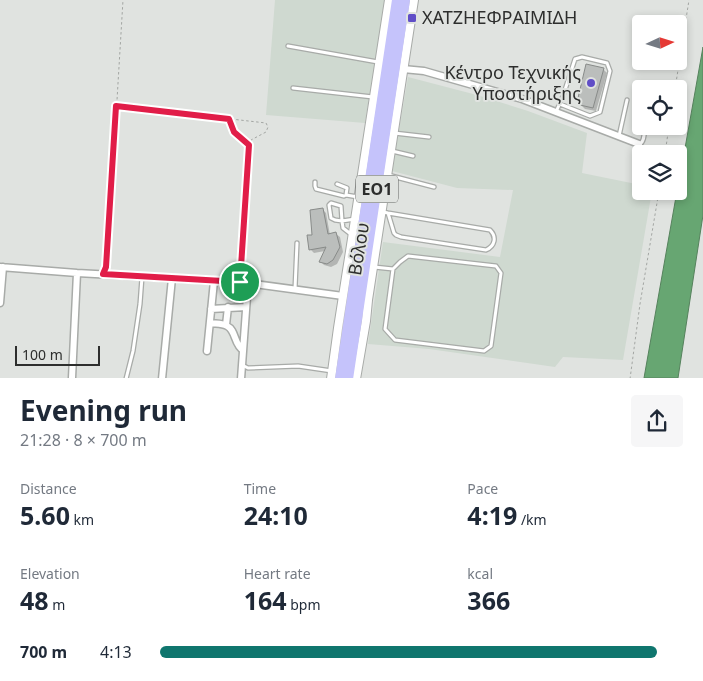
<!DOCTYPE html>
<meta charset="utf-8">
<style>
body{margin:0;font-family:"Noto Sans",sans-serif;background:#f6f6f7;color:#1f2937;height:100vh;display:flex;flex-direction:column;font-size:19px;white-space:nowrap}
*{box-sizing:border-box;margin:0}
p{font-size:16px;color:#747a83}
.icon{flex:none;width:28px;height:28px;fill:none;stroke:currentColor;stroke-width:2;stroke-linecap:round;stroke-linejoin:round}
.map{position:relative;height:378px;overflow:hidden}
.details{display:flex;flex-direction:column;background:#fff;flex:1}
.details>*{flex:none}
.needle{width:32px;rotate:86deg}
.buttons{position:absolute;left:632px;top:15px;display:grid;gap:10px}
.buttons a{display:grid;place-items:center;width:55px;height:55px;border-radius:5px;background:#fff;box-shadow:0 2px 8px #0003;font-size:25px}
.scale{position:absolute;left:15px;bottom:12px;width:85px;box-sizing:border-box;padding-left:5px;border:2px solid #2d2e2d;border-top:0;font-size:14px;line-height:18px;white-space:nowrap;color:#2d2e2d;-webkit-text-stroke:4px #e0e3e0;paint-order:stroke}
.pin{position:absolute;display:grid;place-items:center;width:42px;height:42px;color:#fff;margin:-21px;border:2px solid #fff;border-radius:50%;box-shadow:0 1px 5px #0007}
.round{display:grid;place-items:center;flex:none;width:52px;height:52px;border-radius:5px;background:#f6f6f7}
.summary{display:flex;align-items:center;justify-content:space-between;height:85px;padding:0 20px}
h1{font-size:28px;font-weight:700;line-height:38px}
.figures{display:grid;grid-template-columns:repeat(3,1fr);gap:8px;height:85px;padding:5px 20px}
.figures div{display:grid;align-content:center}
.figures b{font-size:25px;font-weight:700}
.figures small{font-size:14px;font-weight:400}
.figures p{font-size:14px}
ul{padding:0 20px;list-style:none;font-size:16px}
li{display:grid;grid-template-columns:80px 60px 1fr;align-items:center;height:38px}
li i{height:12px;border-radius:6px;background:#0f766e}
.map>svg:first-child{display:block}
.built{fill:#cfd9d0}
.water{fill:#67a672;stroke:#56825d}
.shadow{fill:#0003}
.building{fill:#bbbebc;stroke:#888b89}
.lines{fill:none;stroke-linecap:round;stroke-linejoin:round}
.service-casing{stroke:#a8aba8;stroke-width:5.5}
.minor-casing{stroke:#a8aba8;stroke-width:9}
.tertiary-casing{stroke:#a8aba8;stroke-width:10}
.primary-casing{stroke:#c0c0c0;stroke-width:12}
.path{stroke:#a3a6a3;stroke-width:1;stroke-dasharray:2.5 2.5;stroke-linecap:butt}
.service{stroke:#fff;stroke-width:3}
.minor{stroke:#fff;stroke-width:6}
.tertiary{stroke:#fff;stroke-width:8}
.primary{stroke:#c5c3fb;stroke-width:10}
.route-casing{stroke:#fff;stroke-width:10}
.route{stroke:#e11d48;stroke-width:6}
.poi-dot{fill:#604ec7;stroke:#e0e3e0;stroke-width:2}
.labels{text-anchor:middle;stroke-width:4;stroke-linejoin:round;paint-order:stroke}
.shield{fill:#e0e3e0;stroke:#636463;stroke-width:1}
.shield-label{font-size:16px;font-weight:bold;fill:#2d2e2d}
.poi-label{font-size:18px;fill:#2d2e2d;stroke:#e0e3e0;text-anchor:start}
.street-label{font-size:18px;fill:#2d2e2d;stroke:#e0e3e0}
</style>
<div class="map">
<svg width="703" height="379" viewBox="0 0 703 379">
<rect width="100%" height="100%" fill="#e0e3e0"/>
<path class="built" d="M275,0H385L365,123L266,115Z
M408,77L477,95L528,111L587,133L582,173L641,185V191H652L623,360L563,357L555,367L429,349L368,344L383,242L500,257L513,190L457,188L392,171Z"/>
<path class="water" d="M703,47V215L678,378H644L677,191H679V182Z"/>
<path class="shadow" d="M603,69L607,73L596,111L585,109L581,105Z
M322,209L326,213L330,235L336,234L340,237L343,252L337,264L331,267L324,265L320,261L325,251L314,253L310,249Z"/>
<path class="building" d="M586,64L604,68L593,108L580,105L578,98Z
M323,208L328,234L336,232L340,247L333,260L327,264L319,262L326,247L309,250L307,235H312L310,210Z"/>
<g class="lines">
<g class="service-casing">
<path id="service" d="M288,46L378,62
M293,88L373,97
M556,112L563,96L575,59L582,57L607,63L610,71L600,112L590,116L560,104
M394,133L429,137
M619,136L627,100
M640,144C645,141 644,132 645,126
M392,151L413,156
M388,175L434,187
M315,182V186L316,189L344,196L346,195L358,197
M337,184L347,188L346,195
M331,203L341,206L342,221L335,220L331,218L329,205Z
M383,212L388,213L490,230C497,237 495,246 486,250L401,237L396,235L394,233L388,213
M352,235L343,228L342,221L355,219
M408,256L496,266L501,273L491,346L484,351L395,340L385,329L393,269L400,262Z
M374,267L393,269
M295,289L297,243
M242,365L248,368L298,366L332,371
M126,379L133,351L140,304L142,277"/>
</g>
<g class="minor-casing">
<path id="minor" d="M403,69L424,71L522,99L639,144
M0,267L77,273L240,282L343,296
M0,303L3,267
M211,309L246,307
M210,323C215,324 222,323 227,326C236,330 234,345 243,350
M226,325L228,307
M207,351L214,281
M72,378L77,273
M162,379L172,278
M241,379L248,283"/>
</g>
<g class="tertiary-casing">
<path id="tertiary" d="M331,379L338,328L354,226L389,0
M356,379L366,321L368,300L414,0"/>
</g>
<g class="primary-casing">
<path id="primary" d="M340,379L397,0
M348,379L405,0"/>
</g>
<path class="path" d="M675,89L689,0
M117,106L266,123L268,127L266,132L251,140L249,145
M229,119L233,132L249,145L240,277
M665,154L669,126
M105,269L110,217L123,0
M630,379L640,304L659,191"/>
<use href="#service" class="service"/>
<use href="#minor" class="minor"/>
<use href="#tertiary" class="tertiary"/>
<use href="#primary" class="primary"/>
</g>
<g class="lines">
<g class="route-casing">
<path id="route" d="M116,106L229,119L234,132L249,145L240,282L103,274L106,267Z"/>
</g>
<use href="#route" class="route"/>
</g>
<g class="poi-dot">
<rect x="407" y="13" width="10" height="10" rx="2.5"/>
<circle cx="591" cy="83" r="5"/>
</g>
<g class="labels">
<rect class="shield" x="356" y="175.5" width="42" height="27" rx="4"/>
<g class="shield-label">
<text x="377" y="195">ΕΟ1</text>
</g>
<g class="poi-label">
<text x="422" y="24">ΧΑΤΖΗΕΦΡΑΙΜΙΔΗ</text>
<text x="581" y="79" text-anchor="end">Κέντρο Τεχνικής<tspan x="581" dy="21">Υποστήριξης</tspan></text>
</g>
<g class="street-label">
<text transform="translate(359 249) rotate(-81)" y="6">Βόλου</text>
</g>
</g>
</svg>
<div class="buttons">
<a><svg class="needle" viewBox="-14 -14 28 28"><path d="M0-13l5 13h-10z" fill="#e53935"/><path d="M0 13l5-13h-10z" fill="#747a83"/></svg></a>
<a><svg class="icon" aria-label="locate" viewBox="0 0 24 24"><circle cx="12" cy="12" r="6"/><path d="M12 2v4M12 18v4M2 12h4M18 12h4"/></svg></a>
<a><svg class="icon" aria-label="layers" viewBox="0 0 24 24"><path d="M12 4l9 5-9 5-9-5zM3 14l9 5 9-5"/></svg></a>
</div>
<div class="scale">100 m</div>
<div class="pin" style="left:240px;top:282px;background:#1e9e55"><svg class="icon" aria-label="arrive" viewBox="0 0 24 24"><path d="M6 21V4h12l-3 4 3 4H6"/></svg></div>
</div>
<section class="details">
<div class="summary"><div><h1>Evening run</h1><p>21:28 · 8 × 700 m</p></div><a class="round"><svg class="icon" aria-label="share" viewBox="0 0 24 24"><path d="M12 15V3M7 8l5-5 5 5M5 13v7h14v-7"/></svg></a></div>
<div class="figures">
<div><p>Distance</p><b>5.60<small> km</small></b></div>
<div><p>Time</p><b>24:10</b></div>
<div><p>Pace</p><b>4:19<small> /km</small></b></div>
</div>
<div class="figures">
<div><p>Elevation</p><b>48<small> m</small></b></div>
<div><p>Heart rate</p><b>164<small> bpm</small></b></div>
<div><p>kcal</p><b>366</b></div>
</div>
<ul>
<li><b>700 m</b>4:13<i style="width:95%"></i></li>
</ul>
</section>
